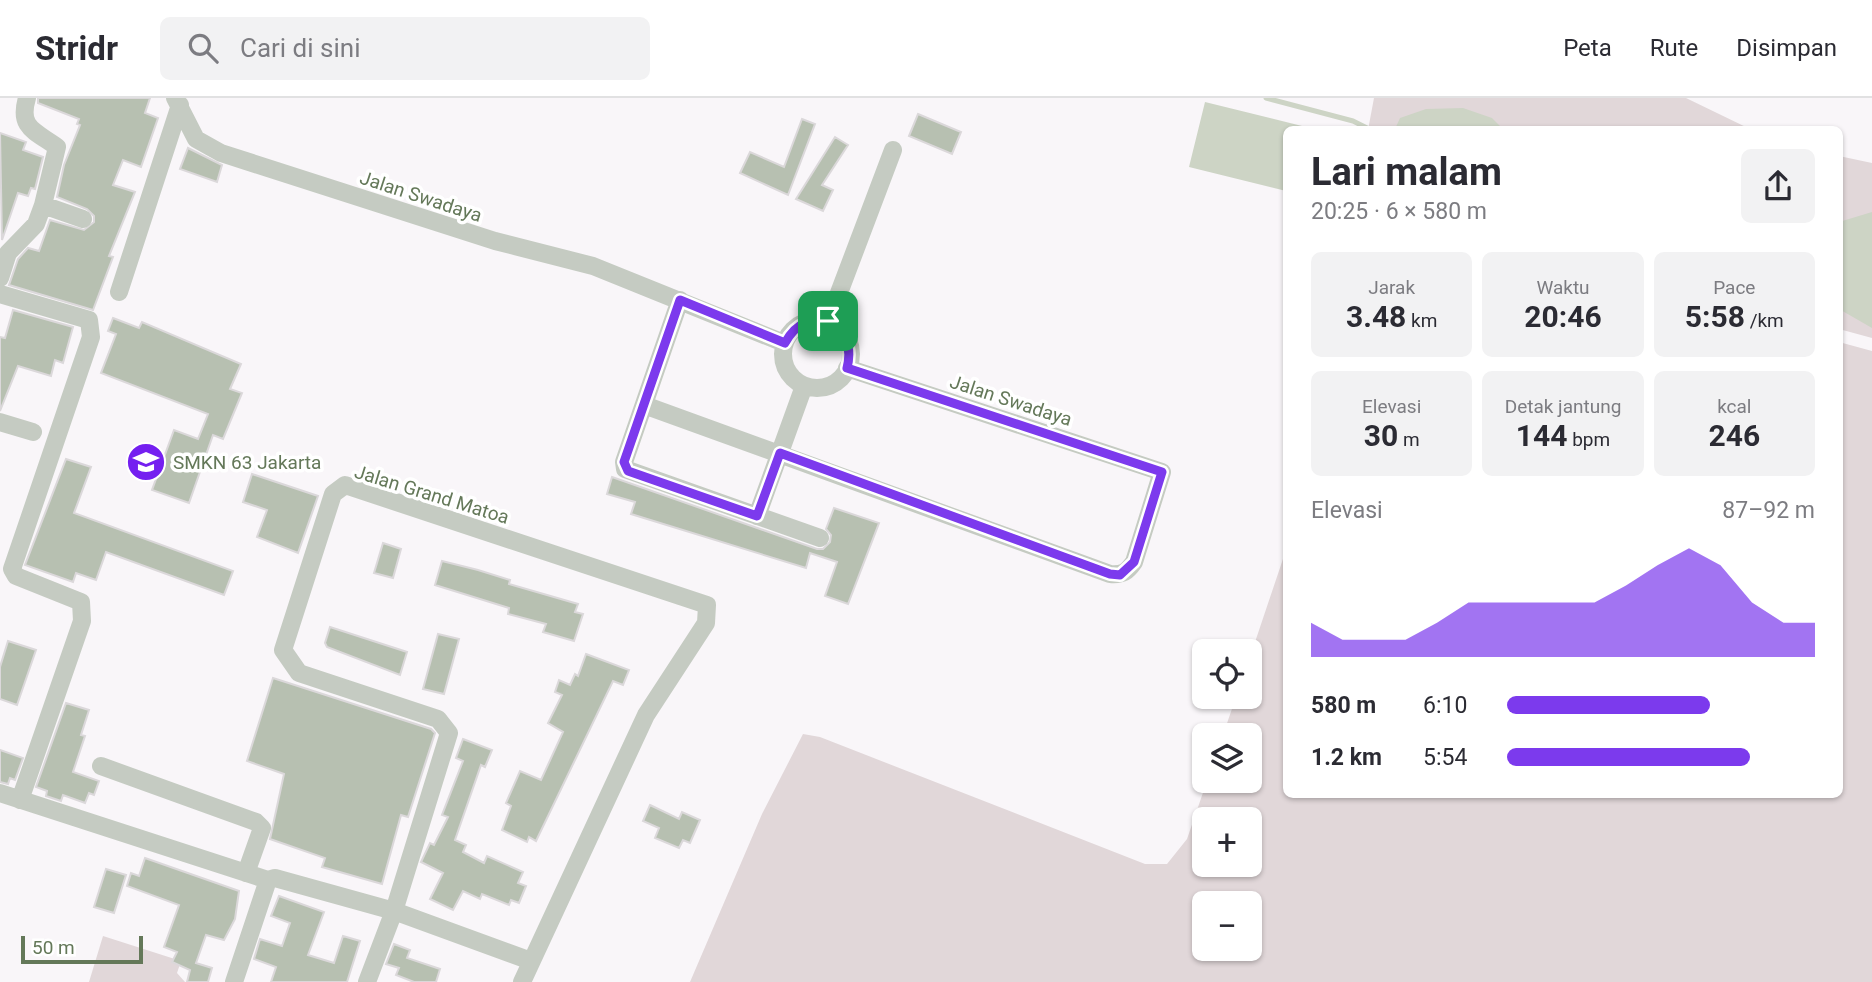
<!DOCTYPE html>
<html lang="id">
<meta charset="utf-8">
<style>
body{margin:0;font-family:Roboto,sans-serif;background:#f2f2f3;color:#2b2b33;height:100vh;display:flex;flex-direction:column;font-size:26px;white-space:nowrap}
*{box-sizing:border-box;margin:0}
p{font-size:23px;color:#7c7c81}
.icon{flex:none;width:38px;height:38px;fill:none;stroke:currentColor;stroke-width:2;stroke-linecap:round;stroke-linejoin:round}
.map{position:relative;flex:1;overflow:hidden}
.side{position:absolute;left:1283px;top:28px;width:560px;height:672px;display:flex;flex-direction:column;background:#fff;border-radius:10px;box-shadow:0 2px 5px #0004}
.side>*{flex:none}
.fabs{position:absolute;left:1192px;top:541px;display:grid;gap:14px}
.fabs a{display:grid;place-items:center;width:70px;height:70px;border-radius:10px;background:#fff;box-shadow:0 2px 5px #0004;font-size:35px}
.scale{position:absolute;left:21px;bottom:18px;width:122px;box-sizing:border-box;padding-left:7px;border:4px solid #647859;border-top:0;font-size:19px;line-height:24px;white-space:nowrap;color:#647859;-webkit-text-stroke:5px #fff;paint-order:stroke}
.pin{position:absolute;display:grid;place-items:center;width:60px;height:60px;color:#fff;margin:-30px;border-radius:14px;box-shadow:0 4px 10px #0006}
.round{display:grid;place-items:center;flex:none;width:74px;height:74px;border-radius:10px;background:#f2f2f3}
.overview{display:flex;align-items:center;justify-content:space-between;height:119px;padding:0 28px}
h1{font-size:38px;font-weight:700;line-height:52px}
.figures{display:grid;grid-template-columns:repeat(3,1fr);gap:10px;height:119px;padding:7px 28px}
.figures div{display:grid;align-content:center;border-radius:10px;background:#f2f2f3;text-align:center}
.figures b{font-size:30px;font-weight:700}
.figures small{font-size:19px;font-weight:400}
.figures p{font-size:19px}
.chart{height:196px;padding:14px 28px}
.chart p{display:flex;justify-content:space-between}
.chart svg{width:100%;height:126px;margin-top:7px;fill:#7c3aed;opacity:.7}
ul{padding:0 28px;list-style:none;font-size:23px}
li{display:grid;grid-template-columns:112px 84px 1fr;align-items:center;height:52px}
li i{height:18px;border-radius:9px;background:#7c3aed}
header{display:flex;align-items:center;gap:42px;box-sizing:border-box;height:98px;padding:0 35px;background:#fff;border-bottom:2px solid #e1e1e2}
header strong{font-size:33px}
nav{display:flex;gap:38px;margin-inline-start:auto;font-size:24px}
.search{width:490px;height:63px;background:#f2f2f3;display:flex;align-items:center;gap:18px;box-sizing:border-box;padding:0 24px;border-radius:10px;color:#7c7c81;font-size:26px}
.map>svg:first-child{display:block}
.green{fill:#e1d7d9;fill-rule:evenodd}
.water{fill:#cdd4c5}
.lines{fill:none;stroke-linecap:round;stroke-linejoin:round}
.stream{stroke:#cdd4c5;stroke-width:5}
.building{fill:#b7c0b1;stroke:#dbd8da;stroke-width:2}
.minor{stroke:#c5cbc2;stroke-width:18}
.route-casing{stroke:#fff;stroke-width:14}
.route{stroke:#7c3aed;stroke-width:9}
.labels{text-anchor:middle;stroke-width:7;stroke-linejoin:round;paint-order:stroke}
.street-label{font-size:19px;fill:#647859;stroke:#fff}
.poi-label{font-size:19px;fill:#647859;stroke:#fff;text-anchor:start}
</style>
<header>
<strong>Stridr</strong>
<div class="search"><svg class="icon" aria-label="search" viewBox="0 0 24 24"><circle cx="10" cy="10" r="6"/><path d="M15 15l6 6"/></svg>Cari di sini</div>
<nav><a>Peta</a><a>Rute</a><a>Disimpan</a></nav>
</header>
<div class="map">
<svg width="1872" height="884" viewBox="0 0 1872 884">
<rect width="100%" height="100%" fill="#f9f6f9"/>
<path class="green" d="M1374,0H1686L1750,31L1368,32Z
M1839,58L1872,65V240L1839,231Z
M1839,244L1872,253V884H690L762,716L803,636L820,639L1145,766H1167L1187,741L1207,683L1250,682V637H1223L1236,599L1250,598V559L1286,452V696H1839ZM1204,721H1250V766H1204ZM1204,805H1250V850H1204Z
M103,838L181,863L177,875L185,884H89Z"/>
<path class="water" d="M1205,4L1314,31L1286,32V93L1189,69Z
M1463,10L1492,20L1503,31H1395L1400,20L1426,11Z
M1872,114V230L1839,211V124Z"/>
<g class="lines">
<path class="stream" d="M1266,0L1353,23L1371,32"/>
</g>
<path class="building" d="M38,0H150L145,15L158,20L141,69L123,62L113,87L135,94L109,158L113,159L93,212L9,187L18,161L28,150L39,153L50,122L84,132L94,124V118L87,111L57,99L64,67L80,27L77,26L79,21L38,5Z
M918,16L961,34L952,56L909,38Z
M802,21L815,26L788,97L740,75L750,54L784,69Z
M0,35L26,44L23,52L43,59L35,91L31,90L28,98L18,95L2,142Z
M835,39L848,47L822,87L833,92L823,113L796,101Z
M188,50L222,67L217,84L180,71Z
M13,212L73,229L63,265L55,262L51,278L18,268L0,313V239L5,240Z
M113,220L139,230L142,224L241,266L230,291L242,295L223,341L213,337L189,405L152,392L174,332L198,341L208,316L101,275L116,236L108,233Z
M66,361L91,369L74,415L233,473L224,497L106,454L96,482L76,475L73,484L25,467Z
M252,376L318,398L298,455L257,439L267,412L243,404Z
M612,379L817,451H823L830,444L831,437L826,431L834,410L879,425L848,506L825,498L837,464L810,455L806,470L631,416L635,404L607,396Z
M383,445L401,451L393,480L374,475Z
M442,463L478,472L510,482L509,486L578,506L575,514L583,516L574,543L543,534L546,526L508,516L509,510L435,487Z
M330,529L407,554L400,577L327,549L325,545Z
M438,536L459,541L444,596L423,591Z
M8,543L36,552L17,607L0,601V569Z
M586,556L629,572L623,587L613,583L536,743L529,739L527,744L502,732L511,708L506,705L520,673L541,682L563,634L548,625L562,597L555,594L559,582L570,587L575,576L578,578Z
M273,580L431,631L435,635L408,719L401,717L382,786L322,769L325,760L270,741L284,676L247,663Z
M66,605L89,612L81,637L85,638L73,674L99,683L94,697L89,695L85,705L63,697L61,703L46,698L47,693L36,689Z
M463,641L492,652L485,669L481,667L455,742L466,747L463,754L484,765L487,758L523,774L518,785L526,788L519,805L511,802L509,807L482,796L480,801L463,793L453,812L430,801L443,775L421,764L430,745L434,747L448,719L442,717L463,663L456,660Z
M0,652L23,660L15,682L10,680L8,686L0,684Z
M650,707L679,721L682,714L700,722L690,745L683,742L679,750L655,740L659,730L643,723Z
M145,760L239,793L235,821L224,842L206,837L196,865L212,870L208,884H187L190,872L172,864L177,854L164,849L179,807L127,788L131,775L139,778Z
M106,771L126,777L114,815L94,809Z
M279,798L324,814L308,857L334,865L343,838L360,843L347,884H271L276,869L254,861L260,841L282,848L290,825L271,818Z
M394,846L410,852L407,860L440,871L436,884H414L396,877L399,870L386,866Z"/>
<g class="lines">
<path class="minor" d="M27,0C18,30 35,33 57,49L43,107L83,121
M175,0L196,41L221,55L495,143L593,168L784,245
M0,180L8,155L36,126L43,107
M119,194L180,7
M0,196L89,222L91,239L12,471L16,478L81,504L82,523L20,702
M680,202L624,364L625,371L820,440
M783 256a34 34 0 1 1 68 0a34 34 0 1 1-68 0Z
M828,224L893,52
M644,307L1110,476C1123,477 1127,474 1134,464L1162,374L847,270
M0,324L33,334
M757,418L804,288
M101,668L256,724L262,730L246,775
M0,695L268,782L275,780L394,813L531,863
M234,884L268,782
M367,884L394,813L449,635L438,621L299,575L283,552L333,396L345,387L707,507L706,525L646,617L522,884"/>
</g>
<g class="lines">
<g class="route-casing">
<path id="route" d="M680,202L785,245C807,203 859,223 847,270L1162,374L1134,464L1120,477L1110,476L780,355L757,418L628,373L624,364Z"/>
</g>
<use href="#route" class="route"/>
</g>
<defs>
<g id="school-disc" transform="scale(2.0125)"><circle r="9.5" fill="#741ff0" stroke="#fff"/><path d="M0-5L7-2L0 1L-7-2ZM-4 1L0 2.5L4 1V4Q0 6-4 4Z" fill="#fff"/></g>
</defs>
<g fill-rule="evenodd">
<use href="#school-disc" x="146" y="364"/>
</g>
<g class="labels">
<g class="street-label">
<text transform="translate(421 98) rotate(18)" y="7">Jalan Swadaya</text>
<text transform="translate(1011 302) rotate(18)" y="7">Jalan Swadaya</text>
<text transform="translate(432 396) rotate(17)" y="7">Jalan Grand Matoa</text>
</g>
<g class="poi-label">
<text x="173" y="371">SMKN 63 Jakarta</text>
</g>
</g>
</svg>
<div class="fabs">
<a><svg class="icon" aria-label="locate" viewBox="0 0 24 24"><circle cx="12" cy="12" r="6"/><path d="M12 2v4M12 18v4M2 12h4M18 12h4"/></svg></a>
<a><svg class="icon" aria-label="layers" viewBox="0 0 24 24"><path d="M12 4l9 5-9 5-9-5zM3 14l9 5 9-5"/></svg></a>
<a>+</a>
<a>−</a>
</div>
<div class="scale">50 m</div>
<div class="pin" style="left:828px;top:223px;background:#1e9e55"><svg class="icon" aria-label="arrive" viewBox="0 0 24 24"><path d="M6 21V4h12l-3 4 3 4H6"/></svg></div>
<section class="side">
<div class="overview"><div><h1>Lari malam</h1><p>20:25 · 6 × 580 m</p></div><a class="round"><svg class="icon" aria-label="share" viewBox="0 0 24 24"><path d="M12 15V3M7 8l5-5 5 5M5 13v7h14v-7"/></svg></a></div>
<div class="figures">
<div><p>Jarak</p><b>3.48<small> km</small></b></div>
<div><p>Waktu</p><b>20:46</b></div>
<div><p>Pace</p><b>5:58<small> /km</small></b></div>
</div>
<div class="figures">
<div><p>Elevasi</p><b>30<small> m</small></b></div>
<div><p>Detak jantung</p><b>144<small> bpm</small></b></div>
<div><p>kcal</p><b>246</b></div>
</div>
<div class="chart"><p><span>Elevasi</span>87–92 m</p>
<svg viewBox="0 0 160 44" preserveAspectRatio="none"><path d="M0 44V32L10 38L20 38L30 38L40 32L50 25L60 25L70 25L80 25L90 25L100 19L110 12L120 6L130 12L140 25L150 32L160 32V44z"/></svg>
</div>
<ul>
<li><b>580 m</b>6:10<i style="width:66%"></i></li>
<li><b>1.2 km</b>5:54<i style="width:79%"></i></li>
</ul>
</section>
</div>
